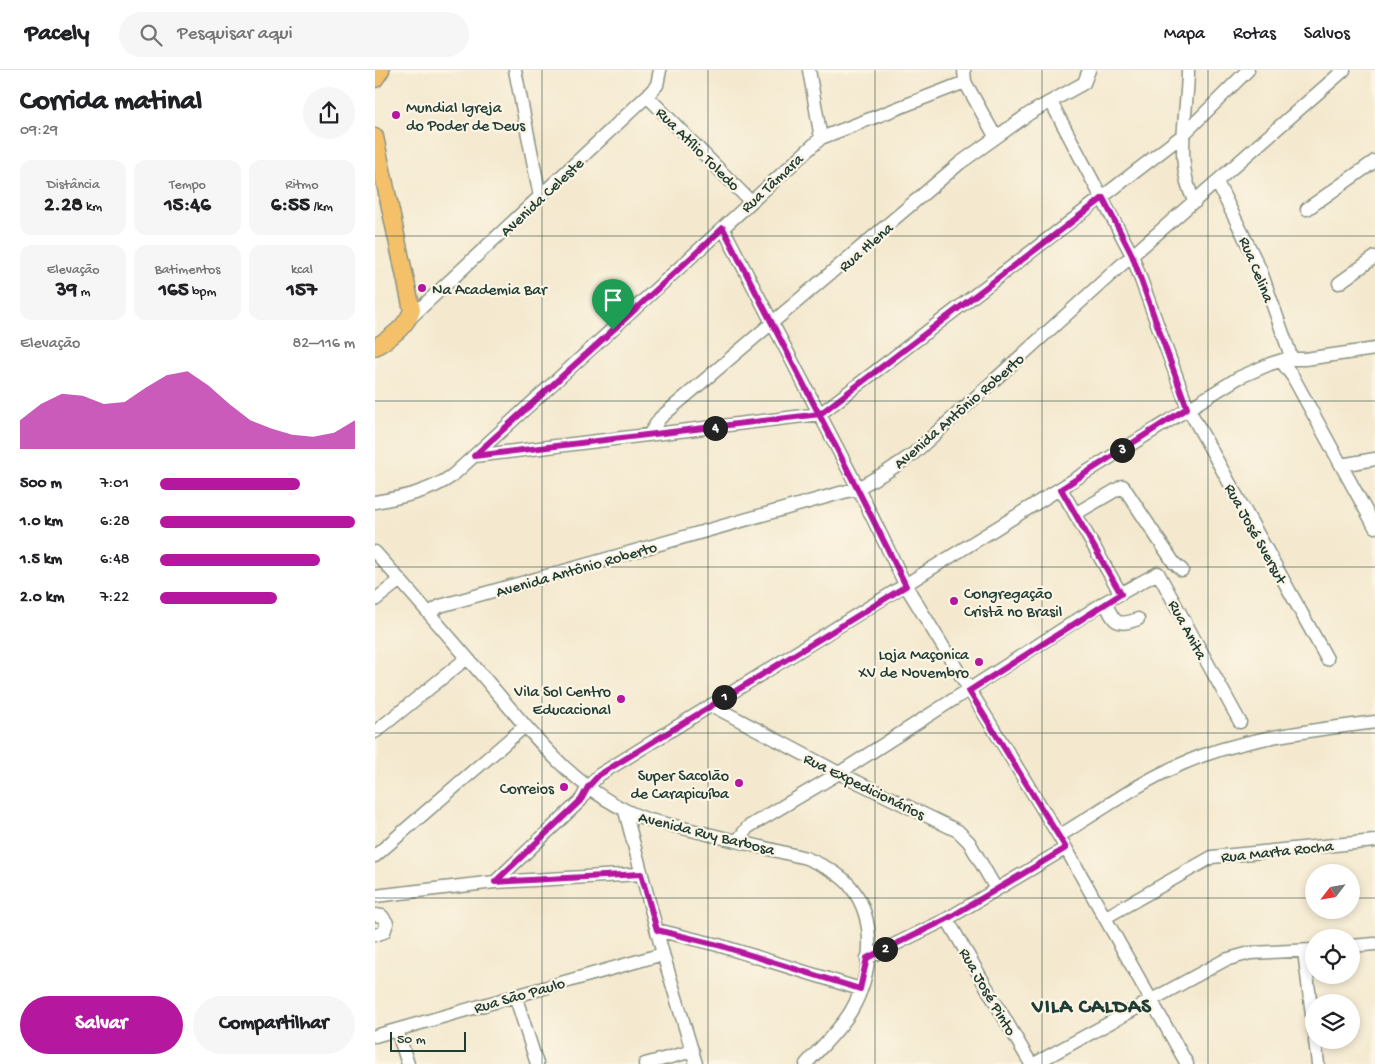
<!DOCTYPE html>
<html lang="pt">
<meta charset="utf-8">
<style>
body{margin:0;font-family:"Gochi Hand",sans-serif;background:#f6f6f6;color:#202124;height:100vh;display:flex;flex-direction:column;font-size:19px;white-space:nowrap}
*{box-sizing:border-box;margin:0}
p{font-size:16px;color:#757577}
.icon{flex:none;width:28px;height:28px;fill:none;stroke:currentColor;stroke-width:2;stroke-linecap:round;stroke-linejoin:round}
.map{position:relative;flex:1;overflow:hidden}
.drawer{display:flex;flex-direction:column;background:#fff;width:375px}
.drawer>*{flex:none}
.needle{width:32px;rotate:239deg}
.tools{position:absolute;left:930px;top:794px;display:grid;gap:10px}
.tools a{display:grid;place-items:center;width:55px;height:55px;border-radius:50%;background:#fff;box-shadow:0 2px 8px #0003;font-size:25px}
.scale{position:absolute;left:15px;bottom:12px;width:76px;box-sizing:border-box;padding-left:5px;border:2px solid #1f3d34;border-top:0;font-size:14px;line-height:18px;white-space:nowrap;color:#1f3d34;-webkit-text-stroke:4px #fcf5e5;paint-order:stroke}
.pin{position:absolute;display:grid;place-items:center;width:42px;height:42px;color:#fff;margin:-51px -21px;border-radius:50% 50% 50% 0;rotate:-45deg;box-shadow:0 0 5px #0007}
.pin .icon{rotate:45deg}
.km{position:absolute;width:25px;height:25px;margin:-12px;border-radius:50%;background:#222;color:#fff;font-size:14px;line-height:25px;text-align:center}
.round{display:grid;place-items:center;flex:none;width:52px;height:52px;border-radius:26px;background:#f6f6f6}
.overview{display:flex;align-items:center;justify-content:space-between;height:85px;padding:0 20px}
h1{font-size:28px;font-weight:700;line-height:38px}
.stats{display:grid;grid-template-columns:repeat(3,1fr);gap:8px;height:85px;padding:5px 20px}
.stats div{display:grid;align-content:center;border-radius:12px;background:#f6f6f6;text-align:center}
.stats b{font-size:21px;font-weight:700}
.stats small{font-size:14px;font-weight:400}
.stats p{font-size:14px}
.chart{height:140px;padding:10px 20px}
.chart p{display:flex;justify-content:space-between}
.chart svg{width:100%;height:90px;margin-top:5px;fill:#b5179e;opacity:.7}
.action{display:flex;gap:10px;margin-top:auto;padding:10px 20px}
.action a{flex:1;height:58px;border-radius:30px;background:#b5179e;color:#fff;font-size:20px;font-weight:700;line-height:58px;text-align:center}
.action a+a{background:#f6f6f6;color:#202124}
ul{padding:0 20px;list-style:none;font-size:16px}
li{display:grid;grid-template-columns:80px 60px 1fr;align-items:center;height:38px}
li i{height:12px;border-radius:6px;background:#b5179e}
header{display:flex;align-items:center;gap:30px;box-sizing:border-box;height:70px;padding:0 25px;background:#fff;border-bottom:1px solid #e0e0e0}
header strong{font-size:24px}
nav{display:flex;gap:28px;margin-inline-start:auto;font-size:18px}
.search{width:350px;height:45px;background:#f6f6f6;display:flex;align-items:center;gap:12px;box-sizing:border-box;padding:0 18px;border-radius:28px;color:#757577;font-size:19px}
main{display:flex;flex:1;min-height:0}
.map>svg:first-child{display:block}
.lines{fill:none;stroke-linecap:round;stroke-linejoin:round}
.minor-casing{stroke:#8a9382;stroke-width:15}
.major-casing{stroke:#8a9382;stroke-width:19}
.minor{stroke:#fff;stroke-width:12}
.major{stroke:#f4c16a;stroke-width:16}
.route-casing{stroke:#fff;stroke-width:10}
.route{stroke:#b5179e;stroke-width:6}
.grid{fill:none;stroke:#1f3d34;stroke-width:1;stroke-opacity:0.55}
.poi-dot{fill:#b5179e;stroke:#fcf5e5;stroke-width:2}
.labels{text-anchor:middle;stroke-width:4.5;stroke-linejoin:round;paint-order:stroke}
.poi-label{font-size:16px;fill:#1f3d34;stroke:#fcf5e5;text-anchor:end}
.street-label{font-size:16px;fill:#1f3d34;stroke:#fcf5e5}
.district-label{font-size:21px;font-weight:bold;letter-spacing:1px;fill:#1f3d34;stroke:#fcf5e5}
</style>
<header>
<strong>Pacely</strong>
<div class="search"><svg class="icon" aria-label="search" viewBox="0 0 24 24"><circle cx="10" cy="10" r="6"/><path d="M15 15l6 6"/></svg>Pesquisar aqui</div>
<nav><a>Mapa</a><a>Rotas</a><a>Salvos</a></nav>
</header>
<main>
<section class="drawer">
<div class="overview"><div><h1>Corrida matinal</h1><p>09:29</p></div><a class="round"><svg class="icon" aria-label="share" viewBox="0 0 24 24"><path d="M12 15V3M7 8l5-5 5 5M5 13v7h14v-7"/></svg></a></div>
<div class="stats">
<div><p>Distância</p><b>2.28<small> km</small></b></div>
<div><p>Tempo</p><b>15:46</b></div>
<div><p>Ritmo</p><b>6:55<small> /km</small></b></div>
</div>
<div class="stats">
<div><p>Elevação</p><b>39<small> m</small></b></div>
<div><p>Batimentos</p><b>165<small> bpm</small></b></div>
<div><p>kcal</p><b>157</b></div>
</div>
<div class="chart"><p><span>Elevação</span>82–116 m</p>
<svg viewBox="0 0 160 44" preserveAspectRatio="none"><path d="M0 44V30L10 22L20 17L30 18L40 22L50 21L60 14L70 8L80 6L90 13L100 22L110 30L120 34L130 37L140 38L150 36L160 30V44z"/></svg>
</div>
<ul>
<li><b>500 m</b>7:01<i style="width:72%"></i></li>
<li><b>1.0 km</b>6:28<i style="width:100%"></i></li>
<li><b>1.5 km</b>6:48<i style="width:82%"></i></li>
<li><b>2.0 km</b>7:22<i style="width:60%"></i></li>
</ul>
<div class="action"><a>Salvar</a><a>Compartilhar</a></div>
</section>
<div class="map">
<svg width="1000" height="994" viewBox="0 0 1000 994">
<rect width="100%" height="100%" fill="#fcf5e5"/>
<filter id="ink" filterUnits="userSpaceOnUse"><feTurbulence type="fractalNoise" baseFrequency=".02" numOctaves="2"/><feDisplacementMap in="SourceGraphic" scale="10" xChannelSelector="R" yChannelSelector="G"/><feConvolveMatrix kernelMatrix="1 2 1 2 8 2 1 2 1" color-interpolation-filters="sRGB"/></filter>
<filter id="wash" filterUnits="userSpaceOnUse"><feTurbulence type="fractalNoise" baseFrequency=".0096" numOctaves="4" result="noise"/><feDisplacementMap in="SourceGraphic" scale="20" xChannelSelector="R" yChannelSelector="G"/><feGaussianBlur stdDeviation="1.12" result="paint"/><feColorMatrix in="noise" values="0 0 0 0 0 0 0 0 0 0 0 0 0 0 0 0 0 1.4 0 .05"/><feComposite in="paint" operator="in"/></filter>
<g filter="url(#wash)">
<rect width="100%" height="100%" fill="#f4e9cf"/>
</g>
<g filter="url(#ink)">
<g class="lines">
<g class="minor-casing">
<path id="minor" d="M140,0L165,126
M434,0L446,68
M589,0L590,12L620,66
M813,0C813,43 798,93 820,132
M272,26L375,131
M676,32L757,185L813,338L952,589
M842,112L885,199L917,289
M932,139L1000,91
M348,158L483,418L531,516L684,766L812,994
M964,213L1000,187
M33,250L272,26L282,15L285,0
M906,291L918,307L1000,457
M274,365L285,348L585,93L655,43L709,13L714,0
M99,386L445,344L808,65L873,0
M966,395L1000,389
M686,419L746,524
M0,432C28,427 54,422 77,406L446,68L590,12
M700,444L748,416L799,493L807,500
M0,482C38,524 75,568 112,611C158,665 202,724 271,749L431,788C447,795 465,803 476,817C503,851 497,905 476,941C464,961 446,977 431,994
M0,530L25,510
M730,532C739,552 741,557 763,549
M54,543L65,536L483,418L513,401L538,384L744,197L969,0
M336,635L464,703L583,761L594,772L621,819
M0,662L92,588
M250,741L288,884L321,994
M684,766C725,741 766,711 809,693C869,667 936,661 1000,652
M363,770L373,757L464,703L730,532L783,503L865,652
M0,786L150,656
M120,812L206,730L213,717L224,705L863,308L895,294L911,289H930L1000,279
M0,826L120,812L266,804
M0,845L7,846L12,853L9,862L0,865
M731,847L837,787L1000,771
M572,849L656,994
M282,860L343,875L485,919
M976,876L1000,874
M929,881L939,961
M492,888L572,849L691,778
M140,925L162,994
M22,960L33,994
M0,966L288,884
M940,970L943,994
M270,994L318,981
M659,994L850,890L875,883L939,880"/>
</g>
<g class="major-casing">
<path id="major" d="M0,9L6,0
M0,67L37,240C32,256 14,269 0,277"/>
</g>
<use href="#minor" class="minor"/>
<use href="#major" class="major"/>
</g>
</g>
<g class="lines" filter="url(#ink)">
<g class="route-casing">
<path id="route" d="M238,260L348,158C409,278 472,395 531,516L224,705L213,717L206,730L120,812L266,804L282,860L343,875L485,919L492,888L572,849L691,778L594,621L746,524L686,419L812,338L757,185L728,128L445,344L99,386L238,260"/>
</g>
<use href="#route" class="route"/>
</g>
<path class="grid" d="M167,0V994M333,0V994M500,0V994M667,0V994M833,0V994M0,166H1000M0,331H1000M0,497H1000M0,663H1000M0,828H939M976,828H1000"/>
<g class="poi-dot">
<circle cx="21" cy="45" r="5"/>
<circle cx="47" cy="218" r="5"/>
<circle cx="579" cy="531" r="5"/>
<circle cx="604" cy="592" r="5"/>
<circle cx="246" cy="629" r="5"/>
<circle cx="364" cy="713" r="5"/>
<circle cx="189" cy="717" r="5"/>
</g>
<g class="labels">
<g class="poi-label">
<text x="31" y="42" text-anchor="start">Mundial Igreja<tspan x="31" dy="18">do Poder de Deus</tspan></text>
<text x="57" y="224" text-anchor="start">Na Academia Bar</text>
<text x="589" y="528" text-anchor="start">Congregação<tspan x="589" dy="18">Cristã no Brasil</tspan></text>
<text x="594" y="589">Loja Maçonica<tspan x="594" dy="18">XV de Novembro</tspan></text>
<text x="236" y="626">Vila Sol Centro<tspan x="236" dy="18">Educacional</tspan></text>
<text x="354" y="710">Super Sacolão<tspan x="354" dy="18">de Carapicuíba</tspan></text>
<text x="179" y="723">Correios</text>
</g>
<g class="street-label">
<text transform="translate(324 78) rotate(45)" y="6">Rua Atílio Toledo</text>
<text transform="translate(396 112) rotate(-43)" y="6">Rua Tâmara</text>
<text transform="translate(166 126) rotate(-43)" y="6">Avenida Celeste</text>
<text transform="translate(490 176) rotate(-41)" y="6">Rua Hlena</text>
<text transform="translate(883 199) rotate(68)" y="6">Rua Celina</text>
<text transform="translate(583 340) rotate(-41)" y="6">Avenida Antônio Roberto</text>
<text transform="translate(882 463) rotate(61)" y="6">Rua José Sversut</text>
<text transform="translate(201 498) rotate(-16)" y="6">Avenida Antônio Roberto</text>
<text transform="translate(814 559) rotate(62)" y="6">Rua Anita</text>
<text transform="translate(490 715) rotate(26)" y="6">Rua Expedicionários</text>
<text transform="translate(332 762) rotate(14)" y="6">Avenida Ruy Barbosa</text>
<text transform="translate(902 780) rotate(-6)" y="6">Rua Marta Rocha</text>
<text transform="translate(614 921) rotate(60)" y="6">Rua José Pinto</text>
<text transform="translate(144 924) rotate(-16)" y="6">Rua São Paulo</text>
</g>
<g class="district-label">
<text x="717" y="942">VILA CALDAS</text>
</g>
</g>
</svg>
<div class="tools">
<a><svg class="needle" viewBox="-14 -14 28 28"><path d="M0-13l5 13h-10z" fill="#e53935"/><path d="M0 13l5-13h-10z" fill="#757577"/></svg></a>
<a><svg class="icon" aria-label="locate" viewBox="0 0 24 24"><circle cx="12" cy="12" r="6"/><path d="M12 2v4M12 18v4M2 12h4M18 12h4"/></svg></a>
<a><svg class="icon" aria-label="layers" viewBox="0 0 24 24"><path d="M12 4l9 5-9 5-9-5zM3 14l9 5 9-5"/></svg></a>
</div>
<div class="scale">50 m</div>
<div class="pin" style="left:238px;top:260px;background:#1e9e55"><svg class="icon" aria-label="arrive" viewBox="0 0 24 24"><path d="M6 21V4h12l-3 4 3 4H6"/></svg></div>
<b class="km" style="left:349px;top:627px">1</b>
<b class="km" style="left:510px;top:879px">2</b>
<b class="km" style="left:747px;top:380px">3</b>
<b class="km" style="left:340px;top:358px">4</b>
</div>
</main>
